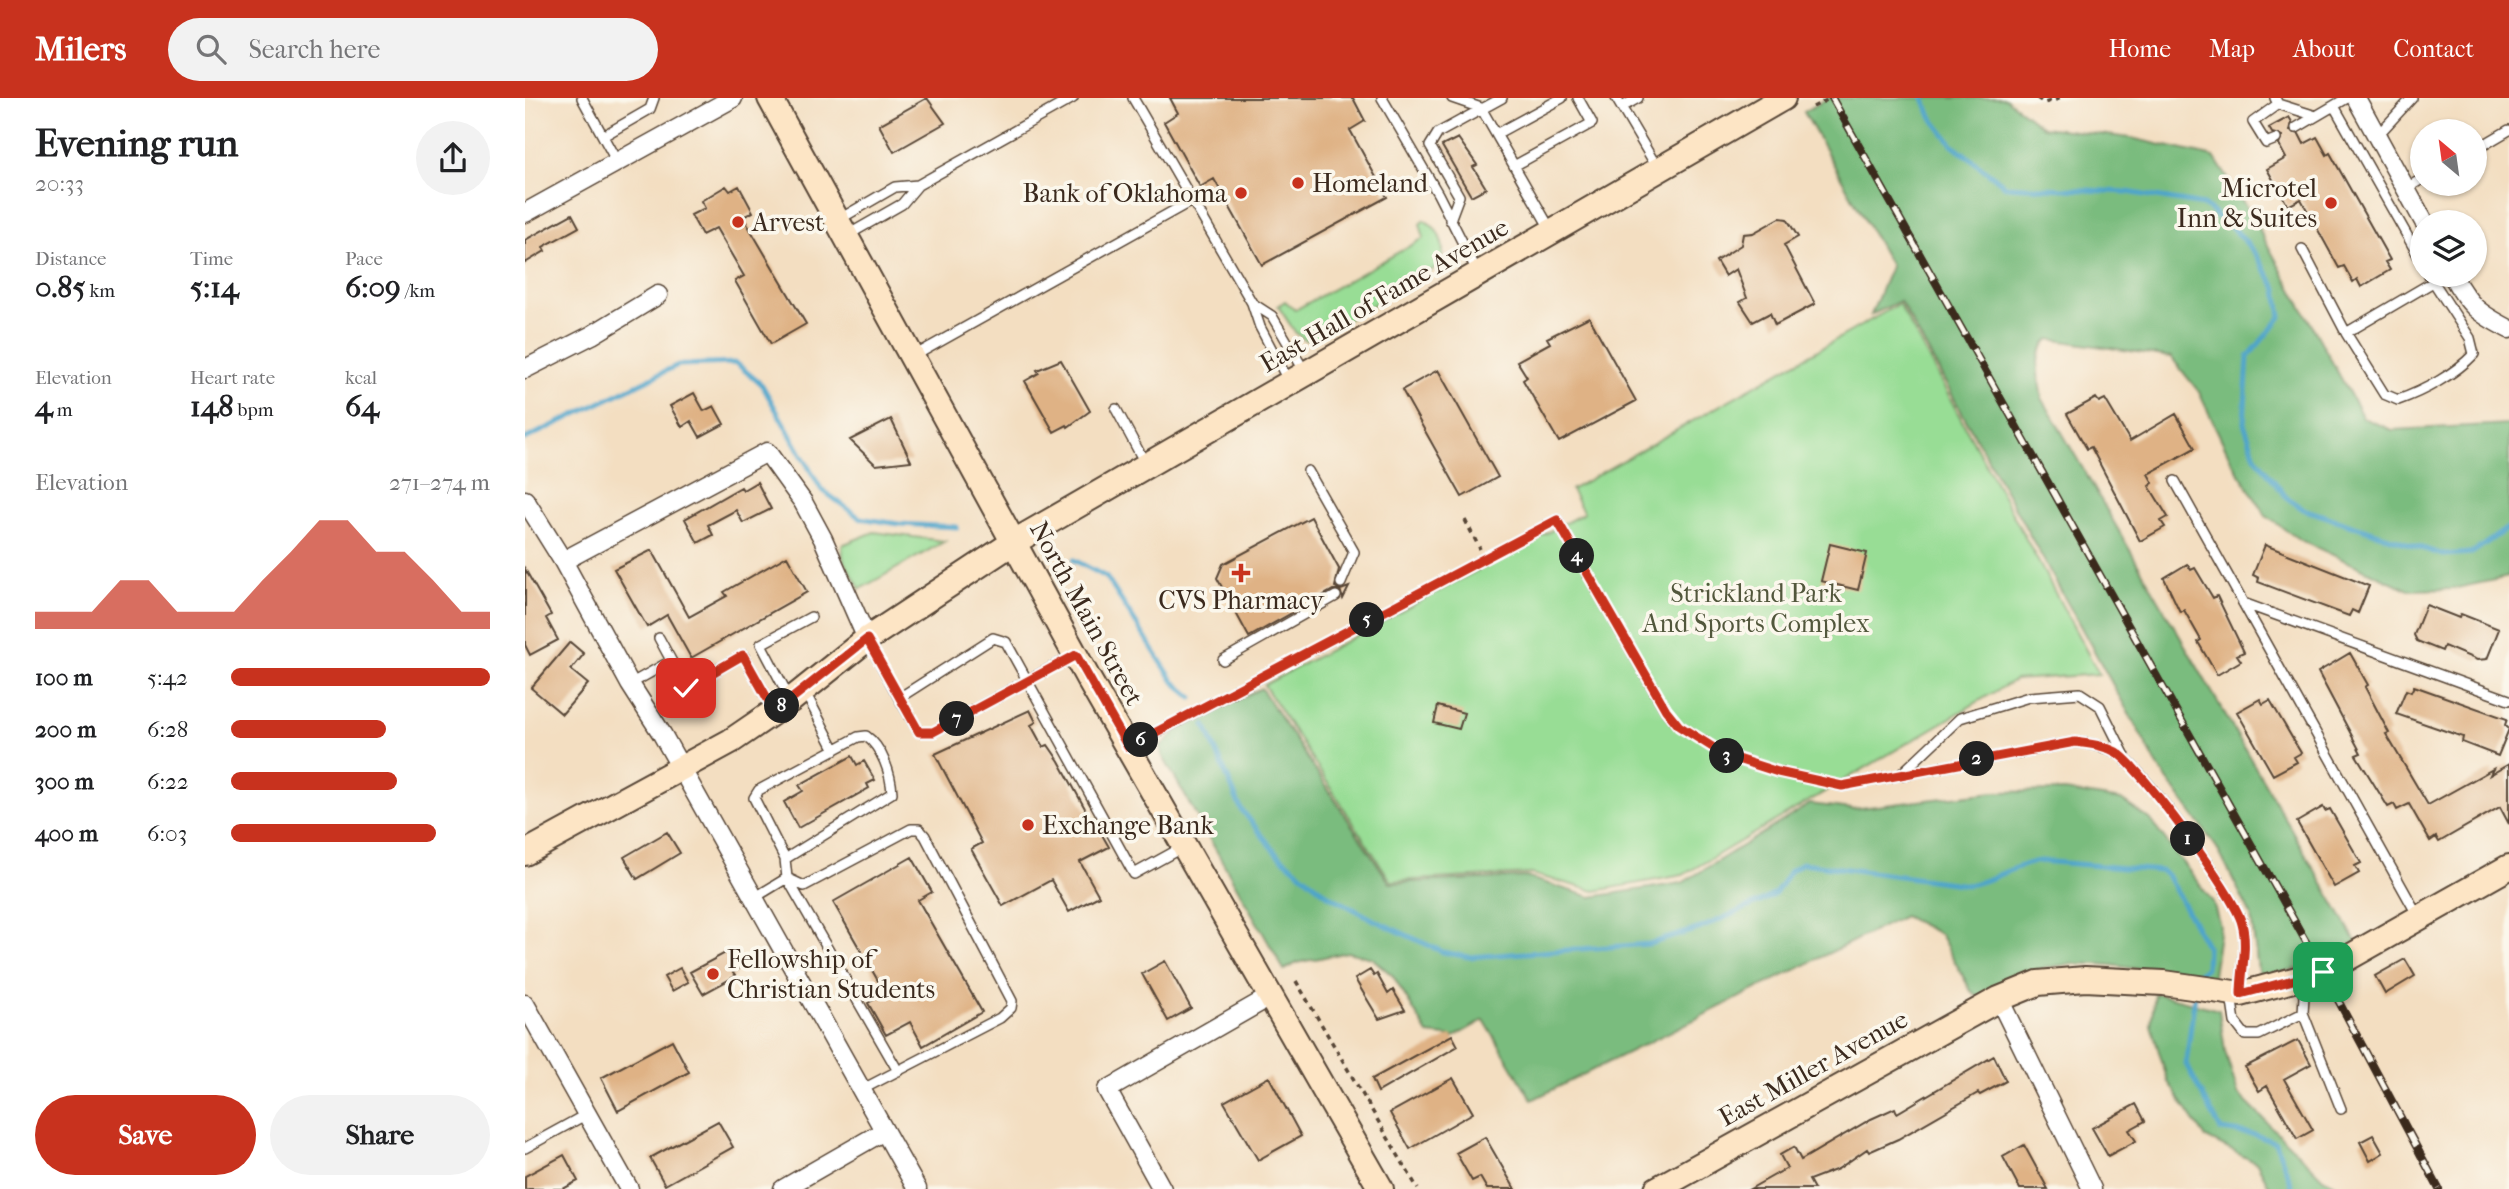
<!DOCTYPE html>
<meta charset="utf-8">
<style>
body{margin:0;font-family:"IM FELL French Canon",serif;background:#f2f2f2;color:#202124;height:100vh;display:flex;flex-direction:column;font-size:26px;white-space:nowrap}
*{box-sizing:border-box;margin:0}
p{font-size:23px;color:#757577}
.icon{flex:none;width:38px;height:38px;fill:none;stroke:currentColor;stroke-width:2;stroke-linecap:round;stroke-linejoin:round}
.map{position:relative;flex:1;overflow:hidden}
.details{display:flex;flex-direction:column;background:#fff;width:525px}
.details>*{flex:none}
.needle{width:46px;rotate:331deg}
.buttons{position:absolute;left:1885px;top:21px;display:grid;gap:14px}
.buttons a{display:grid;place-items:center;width:77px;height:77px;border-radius:50%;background:#fff;box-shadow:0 2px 5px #0004;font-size:35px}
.pin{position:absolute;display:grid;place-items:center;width:60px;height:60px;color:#fff;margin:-30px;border-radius:14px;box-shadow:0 4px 10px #0006}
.km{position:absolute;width:35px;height:35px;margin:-18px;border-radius:50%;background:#222;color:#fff;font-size:19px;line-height:35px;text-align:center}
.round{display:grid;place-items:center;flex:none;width:74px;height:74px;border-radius:37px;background:#f2f2f2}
.headline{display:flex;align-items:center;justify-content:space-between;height:119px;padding:0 35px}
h1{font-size:38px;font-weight:800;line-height:52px}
.metrics{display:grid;grid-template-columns:repeat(3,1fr);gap:10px;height:119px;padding:7px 35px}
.metrics div{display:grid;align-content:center}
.metrics b{font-size:30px;font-weight:800}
.metrics small{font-size:19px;font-weight:400}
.metrics p{font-size:19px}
.chart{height:196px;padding:14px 35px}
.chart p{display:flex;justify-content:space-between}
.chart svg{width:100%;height:126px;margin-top:7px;fill:#c8321e;opacity:.7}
.cta{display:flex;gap:14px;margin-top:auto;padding:14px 35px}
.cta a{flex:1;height:80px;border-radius:42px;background:#c8321e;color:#fff;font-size:28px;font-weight:800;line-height:80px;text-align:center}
.cta a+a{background:#f2f2f2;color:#202124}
ul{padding:0 35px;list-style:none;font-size:23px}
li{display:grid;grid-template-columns:112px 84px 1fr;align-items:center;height:52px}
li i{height:18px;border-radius:9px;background:#c8321e}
header{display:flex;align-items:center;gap:42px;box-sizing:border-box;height:98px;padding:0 35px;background:#c8321e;color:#fff}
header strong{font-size:33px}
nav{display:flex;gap:38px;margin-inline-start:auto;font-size:24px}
.search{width:490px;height:63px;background:#f2f2f2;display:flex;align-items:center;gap:18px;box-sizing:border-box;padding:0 24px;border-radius:38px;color:#757577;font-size:26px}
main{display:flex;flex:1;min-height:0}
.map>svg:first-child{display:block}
.green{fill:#98dd95;stroke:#6a845a;stroke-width:2}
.forest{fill:#7abc7e;stroke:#5a734e;stroke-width:2}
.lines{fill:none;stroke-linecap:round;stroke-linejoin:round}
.stream{stroke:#4ea4ca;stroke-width:5}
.building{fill:#dfb285}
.lane-casing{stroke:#574536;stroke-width:12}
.street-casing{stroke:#574536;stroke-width:21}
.secondary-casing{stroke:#574536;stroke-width:28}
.path{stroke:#574536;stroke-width:3.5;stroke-dasharray:5 5;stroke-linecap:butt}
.lane{stroke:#fff;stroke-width:9}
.street{stroke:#fff;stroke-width:18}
.secondary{stroke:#fde5c5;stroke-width:24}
.rail-casing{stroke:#3b2a1e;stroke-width:8}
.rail{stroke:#fbf7ec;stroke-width:5;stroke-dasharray:16;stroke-linecap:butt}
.route-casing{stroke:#fff;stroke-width:14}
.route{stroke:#c8321e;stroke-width:9}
.poi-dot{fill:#c8321e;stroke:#fbf7ec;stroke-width:2.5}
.labels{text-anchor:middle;stroke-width:7;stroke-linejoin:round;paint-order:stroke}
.poi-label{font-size:26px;fill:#3b2a1e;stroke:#fbf7ec;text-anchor:start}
.street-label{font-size:26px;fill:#3b2a1e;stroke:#fbf7ec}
.park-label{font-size:26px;fill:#52573c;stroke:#fbf7ec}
</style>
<header>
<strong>Milers</strong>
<div class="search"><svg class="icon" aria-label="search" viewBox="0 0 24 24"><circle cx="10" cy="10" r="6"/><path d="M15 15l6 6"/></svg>Search here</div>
<nav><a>Home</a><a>Map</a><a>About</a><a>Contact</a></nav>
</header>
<main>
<section class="details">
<div class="headline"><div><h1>Evening run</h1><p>20:33</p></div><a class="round"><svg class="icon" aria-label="share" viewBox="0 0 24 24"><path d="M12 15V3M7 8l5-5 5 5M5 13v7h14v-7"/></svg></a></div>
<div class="metrics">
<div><p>Distance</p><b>0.85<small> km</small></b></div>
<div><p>Time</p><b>5:14</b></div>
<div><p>Pace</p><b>6:09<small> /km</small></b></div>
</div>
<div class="metrics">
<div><p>Elevation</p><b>4<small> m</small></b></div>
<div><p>Heart rate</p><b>148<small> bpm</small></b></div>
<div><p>kcal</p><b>64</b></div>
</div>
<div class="chart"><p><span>Elevation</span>271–274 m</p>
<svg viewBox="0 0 160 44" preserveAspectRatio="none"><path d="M0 44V38L10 38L20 38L30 27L40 27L50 38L60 38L70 38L80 27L90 17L100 6L110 6L120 17L130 17L140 27L150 38L160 38V44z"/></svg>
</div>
<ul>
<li><b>100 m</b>5:42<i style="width:100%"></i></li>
<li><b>200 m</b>6:28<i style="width:60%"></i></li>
<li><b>300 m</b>6:22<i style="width:64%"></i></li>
<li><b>400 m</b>6:03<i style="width:79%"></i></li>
</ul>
<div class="cta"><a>Save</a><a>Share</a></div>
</section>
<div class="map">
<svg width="1984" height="1091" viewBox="0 0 1984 1091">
<rect width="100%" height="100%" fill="#fbf7ec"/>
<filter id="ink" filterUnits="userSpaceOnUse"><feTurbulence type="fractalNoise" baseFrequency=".0143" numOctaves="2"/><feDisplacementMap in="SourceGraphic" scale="14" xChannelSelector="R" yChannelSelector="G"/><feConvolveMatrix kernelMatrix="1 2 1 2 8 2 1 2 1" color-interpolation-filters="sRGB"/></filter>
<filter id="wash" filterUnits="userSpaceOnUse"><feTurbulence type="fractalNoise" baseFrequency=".00686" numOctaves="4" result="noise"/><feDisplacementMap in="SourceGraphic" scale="28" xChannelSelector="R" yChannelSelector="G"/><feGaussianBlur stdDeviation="1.57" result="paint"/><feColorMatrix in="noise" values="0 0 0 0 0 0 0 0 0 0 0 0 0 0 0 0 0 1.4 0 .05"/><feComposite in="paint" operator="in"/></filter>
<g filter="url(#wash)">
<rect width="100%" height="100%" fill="#f3dec1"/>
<path class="green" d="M899,122C916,131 924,154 912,169L790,241L780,242L770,234L753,208L760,203L770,212L899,140L895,126Z
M1374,206L1574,576L1490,582L1158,777L1070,793L1006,776L866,783L739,587L1059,415L1046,392Z
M349,434L420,443L335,491L318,460L317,447Z"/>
<path class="forest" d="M1303,0H1480L1518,29L1606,40L1689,59L1725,115L1838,320L1867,332L1984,326V479L1927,491L1884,492L1775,442L1741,418L1706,362L1674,294L1646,259L1524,241C1507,260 1513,277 1517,300L1832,845L1798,864L1734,880L1726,817L1692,750L1634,670L1375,203L1346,217L1366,168L1279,14Z
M736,590L865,785L1001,779L1066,799L1157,785L1285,706L1327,711L1469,694L1540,693L1596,702L1624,721L1688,804L1695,828L1687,884C1599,871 1537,844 1454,899L1446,893L1415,836L1379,818L1007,1002L959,922L929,939L903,936L868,878L847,860L822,854L772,865L759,872L637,657L636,649L652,633Z
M1630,895L1694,912L1700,953L1713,996L1798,1080L1819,1091H1746L1732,1065L1681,1040L1643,984L1626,927Z"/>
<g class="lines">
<path class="stream" d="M1399,0L1406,19L1427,46L1480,88L1602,94L1678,107L1710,132L1730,155L1752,191L1756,219L1723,259L1719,325L1730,358L1761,399L1778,411L1918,457L1947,455L1984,429
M0,341L153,267L211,265L237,287L296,391L335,420L374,426L432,429
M549,462L581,479L649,584L667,599
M680,627L716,711L752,756L803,797L849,822L918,854L944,859L1124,846L1176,830L1237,803L1250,796L1265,773L1277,765L1443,787C1469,783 1490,766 1515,763L1636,773L1642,777L1682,849L1681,870L1672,876L1671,883
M1670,896L1661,966L1696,1032L1731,1037L1751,1045L1768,1091"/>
</g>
<g id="blocks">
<path class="building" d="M402,0L420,25L369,54L354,27Z
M645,0H828L840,23L825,32L862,99L737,167L689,81L675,89L639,24L653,15Z
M1764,19L1767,24L1765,33L1774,36L1779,46L1792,39L1802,57L1805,55L1865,162L1860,164L1865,172L1836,189L1832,181L1828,184L1819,168L1814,170L1776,101L1763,108L1742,71L1761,60L1754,47L1757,38L1747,35L1744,30Z
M933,40L952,67L948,69L961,90L946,98L917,48Z
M201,88L205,93L214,88L228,114L218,119L281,226L246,246L210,183L219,178L191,130L177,137L166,117L180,110L176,103Z
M47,116L54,129L18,149L20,153L0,165V142Z
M1255,120L1262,121L1273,139L1259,147L1290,206L1250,227L1245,215L1228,224L1215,204L1222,200L1211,171L1200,178L1191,163L1216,147L1218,136L1228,135Z
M1064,219L1111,303L1034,344L998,282L1002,279L992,263L1025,245L1022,240Z
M536,262L565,313L543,329L542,327L529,334L500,283L514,275L512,272Z
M913,272L973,379L937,399L877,292Z
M169,295L179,313L189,308L199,326L175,339L166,323L157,329L145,308Z
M1571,300L1574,304L1580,301L1605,343L1651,316L1670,350L1623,376L1628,385L1624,388L1643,419L1636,423L1640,429L1615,443L1566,349L1562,351L1542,316Z
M366,321L386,363L351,367L325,342Z
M232,384L246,411L218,425L211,412L183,427L188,437L173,445L160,421L216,389L218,392Z
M786,419L814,471L810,489L816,492L824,489L818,501L815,492H808L724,539L692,480L698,466Z
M1305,446L1342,455L1333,492L1296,483Z
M1740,447L1844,488L1833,515L1827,512L1824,518L1733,484L1734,480L1728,477Z
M127,452L164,519L202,498L199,494L262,458L282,494L166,560L142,517L122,529L89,471Z
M1662,466L1666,472L1670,470L1688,500L1692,498L1719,554L1712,557L1716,563L1692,577L1673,544L1676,542L1659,512L1655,514L1639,480Z
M0,471L26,517L21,520L33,542L5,557L0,547Z
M1901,507L1934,520L1936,516L1974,531L1962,561L1952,562L1919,548L1917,553L1892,543L1889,537Z
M45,544L59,556L46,572L63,586L37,616L6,590Z
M1825,555L1843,587L1840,589L1864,635L1861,636L1903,707L1968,671L1965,677L1984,666V726L1975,709L1914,744L1911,739L1905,743L1884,706L1872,712L1869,706L1863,709L1831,657L1836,655L1793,574Z
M1889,588L1982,621L1980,627L1984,631L1973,658L1937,644L1938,639L1871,616L1881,592L1886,594Z
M1735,601L1738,606L1745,602L1776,655L1769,659L1772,664L1748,677L1712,614Z
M913,608L939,615L934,631L909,625Z
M505,612L511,624L506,627L518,649L523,647L534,663L574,736L576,735L584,749L555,764L574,798L544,814L526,782L478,808L446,751L457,745L410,656Z
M327,658L332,667L339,663L350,682L342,686L344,690L273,730L259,704L278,693L274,687Z
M1798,709L1800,713L1805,711L1836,765L1830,768L1834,775L1809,789L1772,724Z
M142,734L155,755L112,781L99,759Z
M387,759L407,794L393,802L457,914L398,948L385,924L361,937L343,905L360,895L308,804Z
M204,853L214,871L208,874L211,878L178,896L165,874Z
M1880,861L1890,878L1860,896L1850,878Z
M640,863L666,910L643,923L617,876Z
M155,870L163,884L147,893L139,879Z
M845,872L849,878L852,876L863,896L868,892L880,912L854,921L830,881Z
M927,937L933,948L853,994L847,981Z
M147,942L164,974L93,1013L76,980Z
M1773,942L1786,966L1759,981L1788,1032L1772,1041L1742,988L1734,993L1720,969Z
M1469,958L1481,983L1455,997L1453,995L1373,1041L1344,1054L1342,1051L1313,1071L1284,1082L1289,1091H1225L1262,1070L1255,1057L1269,1049L1276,1062L1346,1021L1370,1010L1372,1015Z
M744,979L776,1038L733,1062L699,1004Z
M928,980L948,1015L885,1051L865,1015Z
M1611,1006L1620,1023L1604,1032L1611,1043L1583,1058L1567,1030Z
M193,1023L208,1049L140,1087L125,1060Z
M1848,1037L1858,1055L1845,1063L1835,1044Z
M960,1039L990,1091H962L955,1079L947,1083L931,1055Z
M1499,1047L1523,1091H1495L1478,1059Z
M39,1057L53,1083L38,1091H0V1078Z"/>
</g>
</g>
<g filter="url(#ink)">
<use href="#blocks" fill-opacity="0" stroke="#574536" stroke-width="2"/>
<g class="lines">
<g class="lane-casing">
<path id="lane" d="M57,0L92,64
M608,0L727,205L735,229L764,284
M857,0L913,96L952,173
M927,0L956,10L1027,134
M1091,0L1133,71
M1750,0L1753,6L1728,24L1741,45L1751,41
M1753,6L1791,18
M1809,8L1897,164
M1097,9L1113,0
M1771,30L1822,0
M971,36L1037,0
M78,38L125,11L129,0
M1852,38L1887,0
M1950,52L1984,32
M989,68L1067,25L1053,0
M1880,91L1897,81
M313,122L370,89L393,87
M925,122L934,98L905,48L913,35L977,0
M321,138L377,106L393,87L548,0
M1777,151L1821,235L1920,177
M727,205L747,218L780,274
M1821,235L1859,296L1873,302C1899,293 1930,276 1949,256L1945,240L1904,177
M389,258L668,102
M591,311L620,365
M783,373L829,454L816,485
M1650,383L1893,818
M1718,505L1984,602
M134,540L161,590L218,557L249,612
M343,543L374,600L468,540L481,544L609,776L658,749
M698,562L811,498
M105,586L146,563
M280,594L310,652
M374,600L394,634H408L550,557
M265,601L236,546L286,519
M604,649L1032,422L1141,613L1154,628L1200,657L1253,674L1317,688L1550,644C1563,646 1578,647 1591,654C1617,669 1708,796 1717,825C1723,844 1716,874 1716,894
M1375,677L1435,620L1504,599L1555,595L1575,608L1600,658
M260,761L367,695C366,676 357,649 341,638L333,639L234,692L229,700L260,761L262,780L373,973
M229,800L262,780L279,788L386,731H394L400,738L487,903L486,910L475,920L336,992
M1774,883L1779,898L1778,915L1816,1011
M1706,897L1710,924L1720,937H1734L1778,915
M0,1050L62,1016"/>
</g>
<g class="street-casing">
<path id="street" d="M1831,0L1899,124
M0,115L208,0
M1927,177C1944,208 1953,215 1984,231
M0,271L67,237L133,197
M0,402L38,463L105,586L137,636L392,1091
M38,463L242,354L278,404L298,441L342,541
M1474,901L1567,1091
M0,906L104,1091
M258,1091L359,1033
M637,1091L582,992L746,898"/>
</g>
<g class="secondary-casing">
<path id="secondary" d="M245,0L564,582L856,1091
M0,755L206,643L266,602L342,541L489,444L1258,0
M1132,1091L1474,901L1513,885L1560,881L1639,885L1716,896L1798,874L1984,769"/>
</g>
<path class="path" d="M1512,0L1519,5L1537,0
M1288,9L1306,0
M940,422L955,451
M771,883L893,1091"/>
<use href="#lane" class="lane"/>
<use href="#street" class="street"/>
<use href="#secondary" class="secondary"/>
<g class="rail-casing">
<path id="rail" d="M1307,0L1798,874L1914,1091"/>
</g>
<use href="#rail" class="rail"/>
</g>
</g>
<g class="lines" filter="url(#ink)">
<g class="route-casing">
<path id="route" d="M161,590L218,557L250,614L342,541L394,634H408L551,557L603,649L1032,422L1141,612L1154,628L1200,657L1253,674L1317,688L1550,644C1564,646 1579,647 1591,654C1615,668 1711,799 1717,826C1723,847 1716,875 1716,896L1798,874"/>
</g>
<use href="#route" class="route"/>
</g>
<g class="poi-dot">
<circle cx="773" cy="85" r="7"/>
<circle cx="716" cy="95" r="7"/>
<circle cx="1806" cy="105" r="7"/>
<circle cx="213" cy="124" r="7"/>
<path d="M712.5 464.5h7v7h7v7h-7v7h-7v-7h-7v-7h7z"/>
<circle cx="503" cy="727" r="7"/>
<circle cx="188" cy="876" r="7"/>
</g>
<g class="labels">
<g class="poi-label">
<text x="787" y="94">Homeland</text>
<text x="1792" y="99" text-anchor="end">Microtel<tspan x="1792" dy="30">Inn &amp; Suites</tspan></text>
<text x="702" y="104" text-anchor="end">Bank of Oklahoma</text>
<text x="227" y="133">Arvest</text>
<text x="716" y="511" text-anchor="middle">CVS Pharmacy</text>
<text x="517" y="736">Exchange Bank</text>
<text x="202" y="870">Fellowship of<tspan x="202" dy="30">Christian Students</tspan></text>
</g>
<g class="street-label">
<text transform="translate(859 197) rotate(-30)" y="9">East Hall of Fame Avenue</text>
<text transform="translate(562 515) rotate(61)" y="9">North Main Street</text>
<text transform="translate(1288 970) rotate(-29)" y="9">East Miller Avenue</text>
</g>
<g class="park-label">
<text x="1231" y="504">Strickland Park<tspan x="1231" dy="30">And Sports Complex</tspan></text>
</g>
</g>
</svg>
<div class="buttons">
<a><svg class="needle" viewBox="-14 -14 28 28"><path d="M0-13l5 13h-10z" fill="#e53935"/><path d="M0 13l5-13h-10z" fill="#757577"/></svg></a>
<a><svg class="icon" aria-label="layers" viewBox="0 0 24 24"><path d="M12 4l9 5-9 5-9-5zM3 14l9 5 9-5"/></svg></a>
</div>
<div class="pin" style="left:1798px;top:874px;background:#1e9e55"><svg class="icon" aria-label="arrive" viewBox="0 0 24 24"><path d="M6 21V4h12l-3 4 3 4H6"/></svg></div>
<div class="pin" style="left:161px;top:590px;background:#d93025"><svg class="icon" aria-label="check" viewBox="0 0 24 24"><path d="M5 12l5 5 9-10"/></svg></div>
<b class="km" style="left:1663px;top:741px">1</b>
<b class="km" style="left:1452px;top:661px">2</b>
<b class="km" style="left:1202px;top:658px">3</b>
<b class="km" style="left:1052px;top:458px">4</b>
<b class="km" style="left:842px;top:522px">5</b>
<b class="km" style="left:616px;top:642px">6</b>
<b class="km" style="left:432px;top:621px">7</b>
<b class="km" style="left:257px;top:608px">8</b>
</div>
</main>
